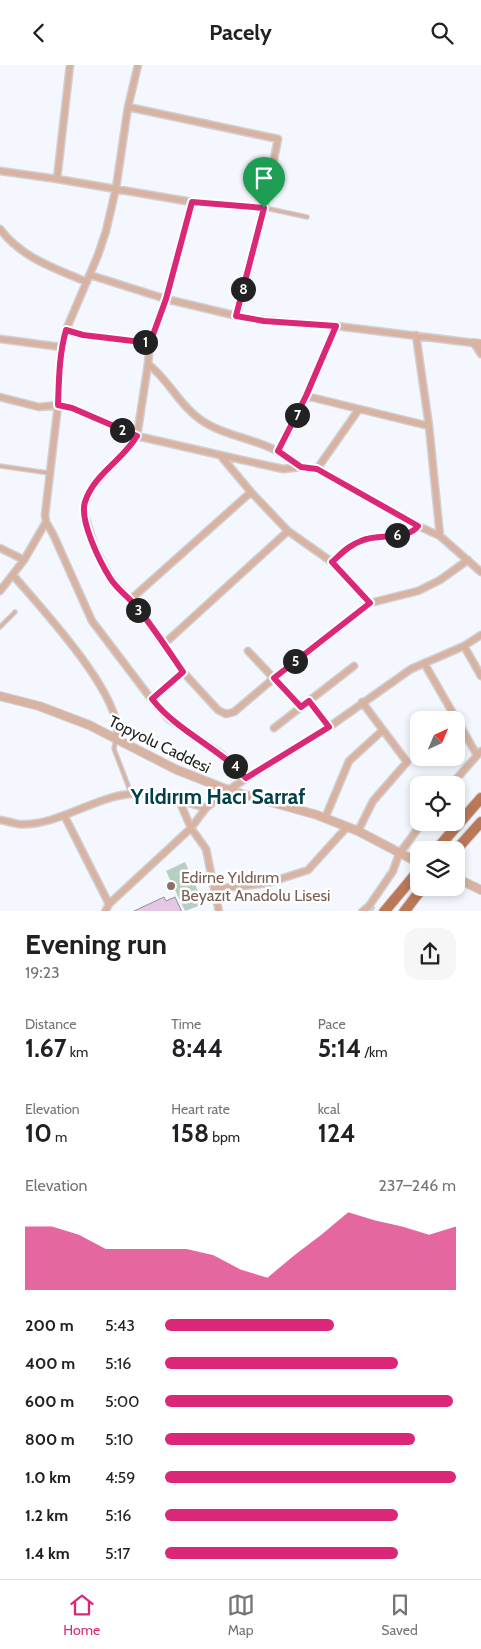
<!DOCTYPE html>
<meta charset="utf-8">
<style>
body{margin:0;font-family:Cabin,sans-serif;background:#f6f6f6;color:#202124;height:100vh;display:flex;flex-direction:column;font-size:19px;white-space:nowrap}
*{box-sizing:border-box;margin:0}
p{font-size:16px;color:#757577}
.icon{flex:none;width:28px;height:28px;fill:none;stroke:currentColor;stroke-width:2;stroke-linecap:round;stroke-linejoin:round}
.map{position:relative;height:846px;overflow:hidden}
.panel{display:flex;flex-direction:column;background:#fff;flex:1}
.panel>*{flex:none}
.needle{width:32px;rotate:44deg}
.tools{position:absolute;left:410px;top:646px;display:grid;gap:10px}
.tools a{display:grid;place-items:center;width:55px;height:55px;border-radius:10px;background:#fff;box-shadow:0 2px 8px #0003;font-size:25px}
.pin{position:absolute;display:grid;place-items:center;width:42px;height:42px;color:#fff;margin:-51px -21px;border-radius:50% 50% 50% 0;rotate:-45deg;box-shadow:0 0 5px #0007}
.pin .icon{rotate:45deg}
.km{position:absolute;width:25px;height:25px;margin:-12px;border-radius:50%;background:#222;color:#fff;font-size:14px;line-height:25px;text-align:center}
.round{display:grid;place-items:center;flex:none;width:52px;height:52px;border-radius:15px;background:#f6f6f6}
.headline{display:flex;align-items:center;justify-content:space-between;height:85px;padding:0 25px}
h1{font-size:28px;font-weight:700;line-height:38px}
.figures{display:grid;grid-template-columns:repeat(3,1fr);gap:8px;height:85px;padding:5px 25px}
.figures div{display:grid;align-content:center}
.figures b{font-size:25px;font-weight:700}
.figures small{font-size:14px;font-weight:400}
.figures p{font-size:14px}
.chart{height:140px;padding:10px 25px}
.chart p{display:flex;justify-content:space-between}
.chart svg{width:100%;height:90px;margin-top:5px;fill:#db2777;opacity:.7}
ul{padding:0 25px;list-style:none;font-size:16px}
li{display:grid;grid-template-columns:80px 60px 1fr;align-items:center;height:38px}
li i{height:12px;border-radius:6px;background:#db2777}
header{display:flex;justify-content:space-between;align-items:center;height:65px;padding:0 25px;background:#fff;font-size:22px;font-weight:700}
.tabs{display:flex;justify-content:space-around;align-items:center;height:70px;border-top:1px solid #e0e0e0;background:#fff;font-size:14px;color:#757577}
.tabs a{display:grid;justify-items:center;gap:2px}
.tabs .selected{color:#db2777}
.map>svg:first-child{display:block}
.green{fill:#b5d0c2}
.building{fill:#e4c6e5;stroke:#959095}
.lines{fill:none;stroke-linecap:round;stroke-linejoin:round}
.minor-tunnel{stroke:#c9ccd2;stroke-width:6;stroke-dasharray:6 3;stroke-linecap:butt}
.service-casing{stroke:#ced0d6;stroke-width:5.5}
.minor-casing{stroke:#ced0d6;stroke-width:9}
.tertiary-casing{stroke:#ced0d6;stroke-width:10}
.primary-casing{stroke:#ced0d6;stroke-width:12}
.service{stroke:#d9b3a1;stroke-width:3}
.minor{stroke:#d9b3a1;stroke-width:6}
.tertiary{stroke:#d9b3a1;stroke-width:8}
.primary{stroke:#bb7858;stroke-width:10}
.route-casing{stroke:#fff;stroke-width:10}
.route{stroke:#db2777;stroke-width:6}
.education-dot{fill:#8d6e63;stroke:#fff;stroke-width:2}
.labels{text-anchor:middle;stroke-width:5;stroke-linejoin:round;paint-order:stroke}
.street-label{font-size:16px;fill:#1f2022;stroke:#fff}
.education-label{font-size:16px;fill:#785e54;stroke:#fff;text-anchor:start}
.district-label{font-size:21px;font-weight:bold;fill:#00414a;stroke:#fff}
</style>
<header><svg class="icon" aria-label="back" viewBox="0 0 24 24"><path d="M15 5l-7 7 7 7"/></svg>Pacely<svg class="icon" aria-label="search" viewBox="0 0 24 24"><circle cx="10" cy="10" r="6"/><path d="M15 15l6 6"/></svg></header>
<div class="map">
<svg width="481" height="847" viewBox="0 0 481 847">
<rect width="100%" height="100%" fill="#f4f7fe"/>
<path class="green" d="M185,797L204,839L185,846L166,806Z"/>
<path class="building" d="M164,832L166,836L175,832L182,847H132Z"/>
<g class="lines">
<path class="minor-tunnel" d="M369,841L376,847"/>
<g class="service-casing">
<path id="service" d="M265,143L307,152
M0,401L49,408
M0,562L15,547
M117,674L115,678L114,684L131,728"/>
</g>
<g class="minor-casing">
<path id="minor" d="M138,0L128,42L116,123L106,166L98,190L66,265L61,282L58,340L45,450L46,457L53,469L92,556L152,635L169,654L221,689L246,713
M128,42L278,74L264,143
M0,106L57,114L192,137L264,143L237,251
M57,114L70,0
M192,137L166,234L150,278L148,299L137,371L122,390L93,420L85,439L84,447L95,483L111,514L136,541L183,607L218,645L226,649L234,647L273,614L370,538L418,526L440,515L468,495
M0,164C22,193 54,203 87,217
M90,210L166,234L250,254L336,261L474,278L481,289
M66,265L83,270L150,278
M416,270L429,361L440,471
M0,274L61,282
M148,299C169,315 179,340 201,355C224,371 254,373 279,387C286,391 293,397 301,402
M306,331L336,261
M0,332L39,342L58,340L72,343L137,371L220,390L283,404L301,402L317,404L418,461L440,471L481,507
M278,386L306,331L429,361
M220,390L251,427L288,466L332,497L370,538
M317,404L359,344
M0,483L24,495
M332,497C341,489 351,479 363,475C380,469 407,476 418,461
M13,510C40,542 125,632 117,673
M0,526L24,495L46,457
M130,535L251,427
M164,579L288,466
M464,581L481,611
M248,586L301,642
M424,598L477,690
M152,635L183,607
M309,636L329,662
M274,663L354,601
M451,720L481,686
M179,735L191,763L206,743
M64,750L109,839
M325,753L349,696L383,665
M0,755C6,756 13,758 19,759C55,762 94,732 130,729C156,726 182,736 206,743L228,725L329,662L411,604L464,581L481,570
M358,766L373,736L407,697L362,637
M215,824L268,818L308,805L347,762
M105,847L109,839L191,763L206,784L219,847
M362,847L369,841L393,806L399,789L422,758"/>
</g>
<g class="tertiary-casing">
<path id="tertiary" d="M474,278L481,279
M0,631L39,641L89,660L175,704L228,725L317,750L358,766L419,798
M456,813L481,825"/>
</g>
<g class="primary-casing">
<path id="primary" d="M436,785L481,733
M456,785L481,757
M384,847L419,805
M404,847L423,822"/>
</g>
<use href="#service" class="service"/>
<use href="#minor" class="minor"/>
<use href="#tertiary" class="tertiary"/>
<use href="#primary" class="primary"/>
</g>
<g class="lines">
<g class="route-casing">
<path id="route" d="M192,137L264,143L236,251L264,256L336,261L306,331L278,386L301,402L317,404L418,461C407,476 378,468 361,476C349,480 341,489 332,497L370,538L274,613L301,642L309,636L329,662L246,713C218,682 178,667 152,634L183,607C168,585 153,562 136,541C128,532 116,523 110,513C100,497 79,455 85,437C94,409 122,396 137,371L72,343L58,340C59,314 59,290 66,265L83,270L150,278L166,234Z"/>
</g>
<use href="#route" class="route"/>
</g>
<circle class="education-dot" cx="171" cy="821" r="5"/>
<g class="labels">
<g class="street-label">
<text transform="translate(160 679) rotate(26)" y="6">Topyolu Caddesi</text>
</g>
<g class="education-label">
<text x="181" y="818">Edirne Yıldırım<tspan x="181" dy="18">Beyazıt Anadolu Lisesi</tspan></text>
</g>
<g class="district-label">
<text x="218" y="739">Yıldırım Hacı Sarraf</text>
</g>
</g>
</svg>
<div class="tools">
<a><svg class="needle" viewBox="-14 -14 28 28"><path d="M0-13l5 13h-10z" fill="#e53935"/><path d="M0 13l5-13h-10z" fill="#757577"/></svg></a>
<a><svg class="icon" aria-label="locate" viewBox="0 0 24 24"><circle cx="12" cy="12" r="6"/><path d="M12 2v4M12 18v4M2 12h4M18 12h4"/></svg></a>
<a><svg class="icon" aria-label="layers" viewBox="0 0 24 24"><path d="M12 4l9 5-9 5-9-5zM3 14l9 5 9-5"/></svg></a>
</div>
<div class="pin" style="left:264px;top:143px;background:#1e9e55"><svg class="icon" aria-label="arrive" viewBox="0 0 24 24"><path d="M6 21V4h12l-3 4 3 4H6"/></svg></div>
<b class="km" style="left:145px;top:277px">1</b>
<b class="km" style="left:122px;top:365px">2</b>
<b class="km" style="left:138px;top:545px">3</b>
<b class="km" style="left:235px;top:701px">4</b>
<b class="km" style="left:295px;top:596px">5</b>
<b class="km" style="left:397px;top:470px">6</b>
<b class="km" style="left:297px;top:350px">7</b>
<b class="km" style="left:243px;top:224px">8</b>
</div>
<section class="panel">
<div class="headline"><div><h1>Evening run</h1><p>19:23</p></div><a class="round"><svg class="icon" aria-label="share" viewBox="0 0 24 24"><path d="M12 15V3M7 8l5-5 5 5M5 13v7h14v-7"/></svg></a></div>
<div class="figures">
<div><p>Distance</p><b>1.67<small> km</small></b></div>
<div><p>Time</p><b>8:44</b></div>
<div><p>Pace</p><b>5:14<small> /km</small></b></div>
</div>
<div class="figures">
<div><p>Elevation</p><b>10<small> m</small></b></div>
<div><p>Heart rate</p><b>158<small> bpm</small></b></div>
<div><p>kcal</p><b>124</b></div>
</div>
<div class="chart"><p><span>Elevation</span>237–246 m</p>
<svg viewBox="0 0 160 44" preserveAspectRatio="none"><path d="M0 44V13L10 13L20 17L30 24L40 24L50 24L60 24L70 27L80 34L90 38L100 27L110 17L120 6L130 10L140 13L150 17L160 13V44z"/></svg>
</div>
<ul>
<li><b>200 m</b>5:43<i style="width:58%"></i></li>
<li><b>400 m</b>5:16<i style="width:80%"></i></li>
<li><b>600 m</b>5:00<i style="width:99%"></i></li>
<li><b>800 m</b>5:10<i style="width:86%"></i></li>
<li><b>1.0 km</b>4:59<i style="width:100%"></i></li>
<li><b>1.2 km</b>5:16<i style="width:80%"></i></li>
<li><b>1.4 km</b>5:17<i style="width:80%"></i></li>
</ul>
</section>
<nav class="tabs">
<a class="selected"><svg class="icon" aria-label="home" viewBox="0 0 24 24"><path d="M3 11l9-7 9 7M6 9v11h12V9"/></svg>Home</a>
<a><svg class="icon" aria-label="map" viewBox="0 0 24 24"><path d="M3 6l6-2 6 2 6-2v14l-6 2-6-2-6 2zM9 4v14M15 6v14"/></svg>Map</a>
<a><svg class="icon" aria-label="saved" viewBox="0 0 24 24"><path d="M7 4h10v16l-5-4-5 4z"/></svg>Saved</a>
</nav>
